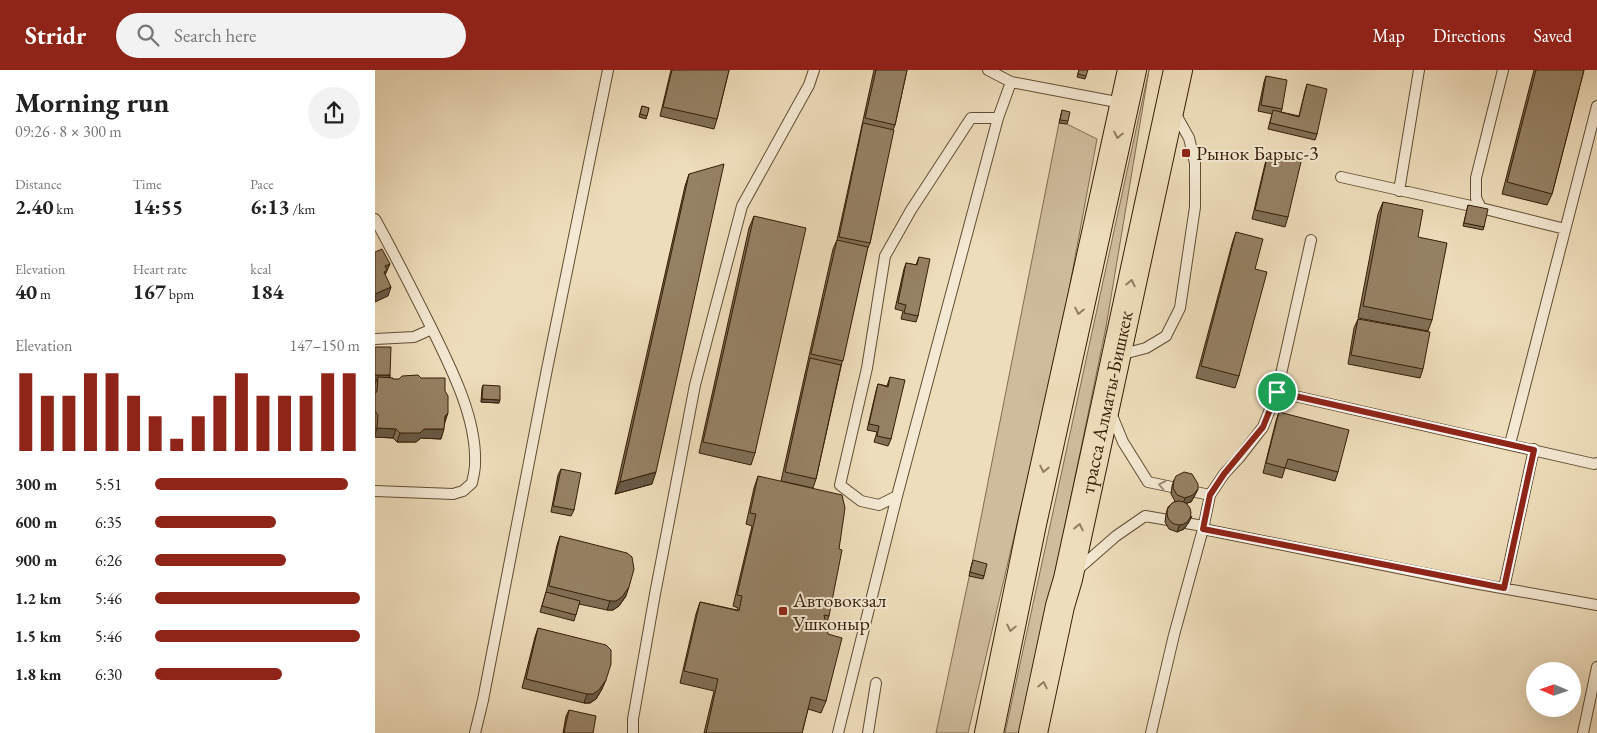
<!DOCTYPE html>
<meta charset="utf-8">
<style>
body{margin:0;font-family:"EB Garamond",serif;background:#f2f2f2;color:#222;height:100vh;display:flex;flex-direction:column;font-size:19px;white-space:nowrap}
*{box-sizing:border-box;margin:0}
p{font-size:16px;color:#767676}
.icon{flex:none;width:28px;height:28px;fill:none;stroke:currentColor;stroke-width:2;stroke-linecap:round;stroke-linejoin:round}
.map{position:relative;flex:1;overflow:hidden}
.details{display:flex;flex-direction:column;background:#fff;width:375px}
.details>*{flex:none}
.needle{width:32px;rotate:272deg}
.fabs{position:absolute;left:1151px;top:592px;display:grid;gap:10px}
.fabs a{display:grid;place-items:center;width:55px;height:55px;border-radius:50%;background:#fff;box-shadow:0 5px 20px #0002;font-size:25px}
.pin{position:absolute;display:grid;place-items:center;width:42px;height:42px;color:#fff;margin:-21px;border:2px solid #fff;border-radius:50%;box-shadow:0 1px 5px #0007}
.round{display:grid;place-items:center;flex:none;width:52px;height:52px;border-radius:26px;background:#f2f2f2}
.overview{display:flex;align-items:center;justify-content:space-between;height:85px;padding:0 15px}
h1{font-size:28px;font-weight:700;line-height:38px}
.metrics{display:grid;grid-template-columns:repeat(3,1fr);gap:8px;height:85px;padding:5px 15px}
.metrics div{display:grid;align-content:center}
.metrics b{font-size:21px;font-weight:700}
.metrics small{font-size:14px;font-weight:400}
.metrics p{font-size:14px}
.chart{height:140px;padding:10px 15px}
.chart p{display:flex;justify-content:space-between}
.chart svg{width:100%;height:90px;margin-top:5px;stroke:#8f2418;stroke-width:6}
ul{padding:0 15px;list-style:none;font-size:16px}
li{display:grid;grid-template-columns:80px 60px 1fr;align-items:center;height:38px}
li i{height:12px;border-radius:6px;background:#8f2418}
header{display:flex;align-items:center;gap:30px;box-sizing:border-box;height:70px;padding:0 25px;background:#8f2418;color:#fff}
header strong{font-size:24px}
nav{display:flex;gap:28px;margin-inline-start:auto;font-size:18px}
.search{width:350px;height:45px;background:#f2f2f2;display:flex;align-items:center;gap:12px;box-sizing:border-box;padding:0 18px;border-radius:28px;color:#767676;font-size:19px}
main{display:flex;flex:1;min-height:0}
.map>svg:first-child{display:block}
.green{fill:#cebc9c;stroke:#816c50}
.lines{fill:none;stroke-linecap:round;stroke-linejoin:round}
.service-casing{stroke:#624d32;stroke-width:12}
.trunk-casing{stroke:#341d05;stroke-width:30}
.service{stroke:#f4e9d3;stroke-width:10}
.trunk{stroke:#edb;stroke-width:28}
.wall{fill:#806f56;stroke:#341d05}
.shaded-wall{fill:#685a46;stroke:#341d05}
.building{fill:#958164;stroke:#341d05}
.oneway{stroke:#917d60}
.oneway2{stroke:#9e8d76}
.route-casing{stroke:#fff;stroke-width:10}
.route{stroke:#8f2418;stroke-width:6}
.poi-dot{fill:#8f2418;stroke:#f4e9d3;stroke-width:2}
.labels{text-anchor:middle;stroke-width:4;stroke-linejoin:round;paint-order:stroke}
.poi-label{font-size:20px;fill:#341d05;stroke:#f4e9d3;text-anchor:start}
.street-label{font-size:20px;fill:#341d05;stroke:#f4e9d3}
</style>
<header>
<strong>Stridr</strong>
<div class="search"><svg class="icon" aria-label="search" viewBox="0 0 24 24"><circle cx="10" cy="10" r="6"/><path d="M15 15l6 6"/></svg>Search here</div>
<nav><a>Map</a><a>Directions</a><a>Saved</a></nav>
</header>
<main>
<section class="details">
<div class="overview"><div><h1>Morning run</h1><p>09:26 · 8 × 300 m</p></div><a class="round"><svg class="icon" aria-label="share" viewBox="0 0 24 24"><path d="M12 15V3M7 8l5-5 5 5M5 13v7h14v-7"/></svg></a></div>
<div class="metrics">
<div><p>Distance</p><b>2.40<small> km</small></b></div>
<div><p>Time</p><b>14:55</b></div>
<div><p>Pace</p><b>6:13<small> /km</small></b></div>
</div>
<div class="metrics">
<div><p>Elevation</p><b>40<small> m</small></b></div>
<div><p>Heart rate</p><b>167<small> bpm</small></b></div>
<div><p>kcal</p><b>184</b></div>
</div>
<div class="chart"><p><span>Elevation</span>147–150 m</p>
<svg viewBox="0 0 160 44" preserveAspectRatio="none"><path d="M5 44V6M15 44V17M25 44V17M35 44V6M45 44V6M55 44V17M65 44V27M75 44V38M85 44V27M95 44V17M105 44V6M115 44V17M125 44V17M135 44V17M145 44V6M155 44V6"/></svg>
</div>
<ul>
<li><b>300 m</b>5:51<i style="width:94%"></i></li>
<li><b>600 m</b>6:35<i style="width:59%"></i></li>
<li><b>900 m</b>6:26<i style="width:64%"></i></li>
<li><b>1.2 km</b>5:46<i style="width:100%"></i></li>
<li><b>1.5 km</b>5:46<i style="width:100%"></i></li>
<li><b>1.8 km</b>6:30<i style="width:62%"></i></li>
</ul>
</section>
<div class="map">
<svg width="1222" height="663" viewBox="0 0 1222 663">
<rect width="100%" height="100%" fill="#edb"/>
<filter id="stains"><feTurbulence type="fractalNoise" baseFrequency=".004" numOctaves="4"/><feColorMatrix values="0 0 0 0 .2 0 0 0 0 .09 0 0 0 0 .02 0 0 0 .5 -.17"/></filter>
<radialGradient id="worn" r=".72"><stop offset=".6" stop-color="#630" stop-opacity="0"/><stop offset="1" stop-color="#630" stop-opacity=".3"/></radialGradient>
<path class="green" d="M774,0L731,257L648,660L647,663H630Z
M684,53L692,54L722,69L683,279L593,663H561L597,493Z"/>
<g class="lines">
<g class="service-casing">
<path id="service" d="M613,0L636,12L747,33
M1128,0L1101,108V128L1106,138L1190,159
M966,107L1105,138
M1024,121L1044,0
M0,149C20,185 38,221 56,257C76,298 102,348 100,394C100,401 98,407 97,413L88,421L78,424L0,421
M0,269L39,267L57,259
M744,285L771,278L791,266L805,238L820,137V93L814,68L800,43
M902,322L1219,394L1222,393
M736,343L748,372L773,412L835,425
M1135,374L1222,36
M522,426L504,435L486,431L465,415L492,298L510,186L536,140L596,48H623
M828,459L835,425L849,404L864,388L888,357L902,322L936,170
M701,501L741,466L770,446L828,456
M1129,518L1159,379
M100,663L108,630L172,299L233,0
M258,663V649L280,524L320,315L367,136L434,15L439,0
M463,663L522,426L623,48L636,12
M493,663L501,613
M776,663L799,565L828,459L1093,512L1222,535
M1208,663L1222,597"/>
</g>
<g class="trunk-casing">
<g id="trunk">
<path d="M614,663L657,454L757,0"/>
<path id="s1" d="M658,663L685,536L693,509L803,0"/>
</g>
</g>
<use href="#service" class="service"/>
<use href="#trunk" class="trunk"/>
</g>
<path class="wall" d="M296,0H354L342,49L339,59L285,46Z
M499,0H532L520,55L518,60L495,173L492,180L441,409L438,418L406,411L458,179L462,170Z
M704,0L711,6L710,9L702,7Z
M1159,0H1209L1177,124L1172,135L1127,124Z
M891,6L907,39L906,42L924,46L930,21L932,14L942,64L940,70L893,59L897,44L883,41L889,12Z
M267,36L274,38L271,49L264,47Z
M687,40L693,51L692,54L684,53Z
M893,84L913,147L910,157L877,149L890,94Z
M314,104L277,414L240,424L310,116Z
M1008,132L1057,250L1053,261L983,248L1003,144Z
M1093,135L1109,157L1108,160L1088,156Z
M379,146L380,383L376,395L324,383L374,158Z
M861,162L880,199L864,306L860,318L821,308L857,174Z
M544,187L543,246L541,252L526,249L528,241L520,239L529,199L531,193L541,195Z
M983,249L1048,299L1045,308L973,294L979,258Z
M0,277L15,305V308L18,309L70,352L66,369L46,368L41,372H22L18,368L0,367V315L1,311Z
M515,307L516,369L513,376L499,372L502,362L492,360L501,321L503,314L512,316Z
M108,315L124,333L106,332L107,318Z
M904,342L963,402L960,411L910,398L907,408L888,403L901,351Z
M186,399L199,440L196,446L176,442L183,405Z
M383,406L454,546L451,555V631L446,643L433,639L427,663H329L339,621L305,613L321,544L325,532L362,540L363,538L358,536L377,456L371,454L379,418Z
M799,410L823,419L820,425L816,432L812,433L814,452L809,459L802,462L794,459L790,452L791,444L793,437L800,431L796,424L797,416Z
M185,466L251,526L244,536L238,540H232L204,534L199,551L165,542L171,522L182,475Z
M597,493L609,506L608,509L594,506Z
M163,558L227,619L221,629L215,633H209L147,618L160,567Z
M194,640L218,663H188L191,646Z"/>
<path class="shaded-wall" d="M15,194L11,203L8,209L10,196Z
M16,217L13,226L0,232V224Z
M0,305H15L13,312L3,307L1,311H0Z
M107,329L125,330L124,333L106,332Z
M73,343L70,352V346Z
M2,358L21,359L18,368L0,367V364Z
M49,359H69L66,369L46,368L41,372H22L25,363Z
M281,402L277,414L240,424L245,412Z
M823,419L820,425L816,432L808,434L810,428Z
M817,446L814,452L809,459L802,462L804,456Z
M254,517L251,526L244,536L238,540H232L235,531Z
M231,610L227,619L221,629L215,633H209L212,624Z"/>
<path class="building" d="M297,0H354L342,49L288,37Z
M501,0H532L520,55L490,48Z
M704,0H713L711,6L703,4Z
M1161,0H1209L1177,124L1132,112Z
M891,6L912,10L907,39L886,35Z
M932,14L952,19L942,64L895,53L898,40L924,47Z
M267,36L274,38L272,46L265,44Z
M687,40L695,42L693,51L685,50Z
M488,53L519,60L495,173L464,167Z
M893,84L926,92L913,147L880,140Z
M349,94L281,402L245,412L314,104Z
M1008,132L1048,140L1043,167L1072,173L1057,250L988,236Z
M1093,135L1113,139L1109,157L1089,153Z
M379,146L431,158L380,383L328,372Z
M861,162L888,169L880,199L892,202L864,306L826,296Z
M462,170L493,177L468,291L436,284Z
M7,179L15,194L10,196L12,200L9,202L16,217L0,224V182Z
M544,187L555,189L543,246L529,243L531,235L523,233L531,193L542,195Z
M983,249L1055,262L1048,299L976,285Z
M0,277H16L15,305H0Z
M435,288L466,295L441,409L410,402Z
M43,305L46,308H70V321L73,326V343L70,346L69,359H49L45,363H25L21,359L2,358L3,345L0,341V324L2,321L3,307L18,308V309H24L27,306Z
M515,307L530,310L516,369L502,366L504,356L494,354L503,314L513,317Z
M108,315L125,316V330L107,329Z
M904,342L974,360L963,402L913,389L910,398L891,393Z
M186,399L206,403L199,440L178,436Z
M809,402L817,404L823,414V419L818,425L810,428L802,425L798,418L799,410L801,406Z
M383,406L467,425L470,438L464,479L467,480L454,546L449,545L453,564L467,568L451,631L436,627L427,663H331L343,609L309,601L325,532L364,541L367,526L362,525L381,444L375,443Z
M792 443a12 12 0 1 1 24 0a12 12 0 1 1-24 0Z
M185,466L252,483L257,487L259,499L254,517L247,527L241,531H235L174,516Z
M598,490L612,494L609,506L595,502Z
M171,522L205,531L201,545L167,536Z
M163,558L231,575L236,580V594L231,610L224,620L218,624H212L151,609Z
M194,640L221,646L218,663H189Z"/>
<defs><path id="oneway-chevron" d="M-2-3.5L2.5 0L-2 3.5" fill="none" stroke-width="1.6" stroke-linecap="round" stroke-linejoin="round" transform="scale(1.25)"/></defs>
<g class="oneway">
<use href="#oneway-chevron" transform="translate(743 65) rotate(102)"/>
<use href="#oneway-chevron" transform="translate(756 213) rotate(-78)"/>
<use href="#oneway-chevron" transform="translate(704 241) rotate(102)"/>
<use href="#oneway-chevron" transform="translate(669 399) rotate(102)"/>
<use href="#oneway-chevron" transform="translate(704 457) rotate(-78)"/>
<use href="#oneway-chevron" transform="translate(636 558) rotate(102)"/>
<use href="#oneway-chevron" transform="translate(668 615) rotate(-78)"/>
</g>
<use class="oneway2" href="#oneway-chevron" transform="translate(787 415) rotate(-168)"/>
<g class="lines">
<g class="route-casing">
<path id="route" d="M902,322L1159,380L1129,518L828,459L835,425L849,404L888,357Z"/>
</g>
<use href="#route" class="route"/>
</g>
<g class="poi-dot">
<rect x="806" y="78" width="10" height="10" rx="2.5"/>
<rect x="403" y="536" width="10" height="10" rx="2.5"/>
</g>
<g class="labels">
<g class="poi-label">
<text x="821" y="90">Рынок Барыс-3</text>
<text x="418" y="537">Автовокзал<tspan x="418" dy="23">Ушконыр</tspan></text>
</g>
<g class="street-label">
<text dy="7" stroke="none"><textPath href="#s1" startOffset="339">трасса Алматы-Бишкек</textPath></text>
</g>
</g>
<rect width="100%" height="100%" filter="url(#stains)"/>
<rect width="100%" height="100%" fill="url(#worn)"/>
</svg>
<div class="fabs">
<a><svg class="needle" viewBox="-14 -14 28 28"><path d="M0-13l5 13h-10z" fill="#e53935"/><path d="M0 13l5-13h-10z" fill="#767676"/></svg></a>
</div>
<div class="pin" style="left:902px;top:322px;background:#1e9e55"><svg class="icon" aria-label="arrive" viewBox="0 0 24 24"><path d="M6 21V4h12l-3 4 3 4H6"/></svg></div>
</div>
</main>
